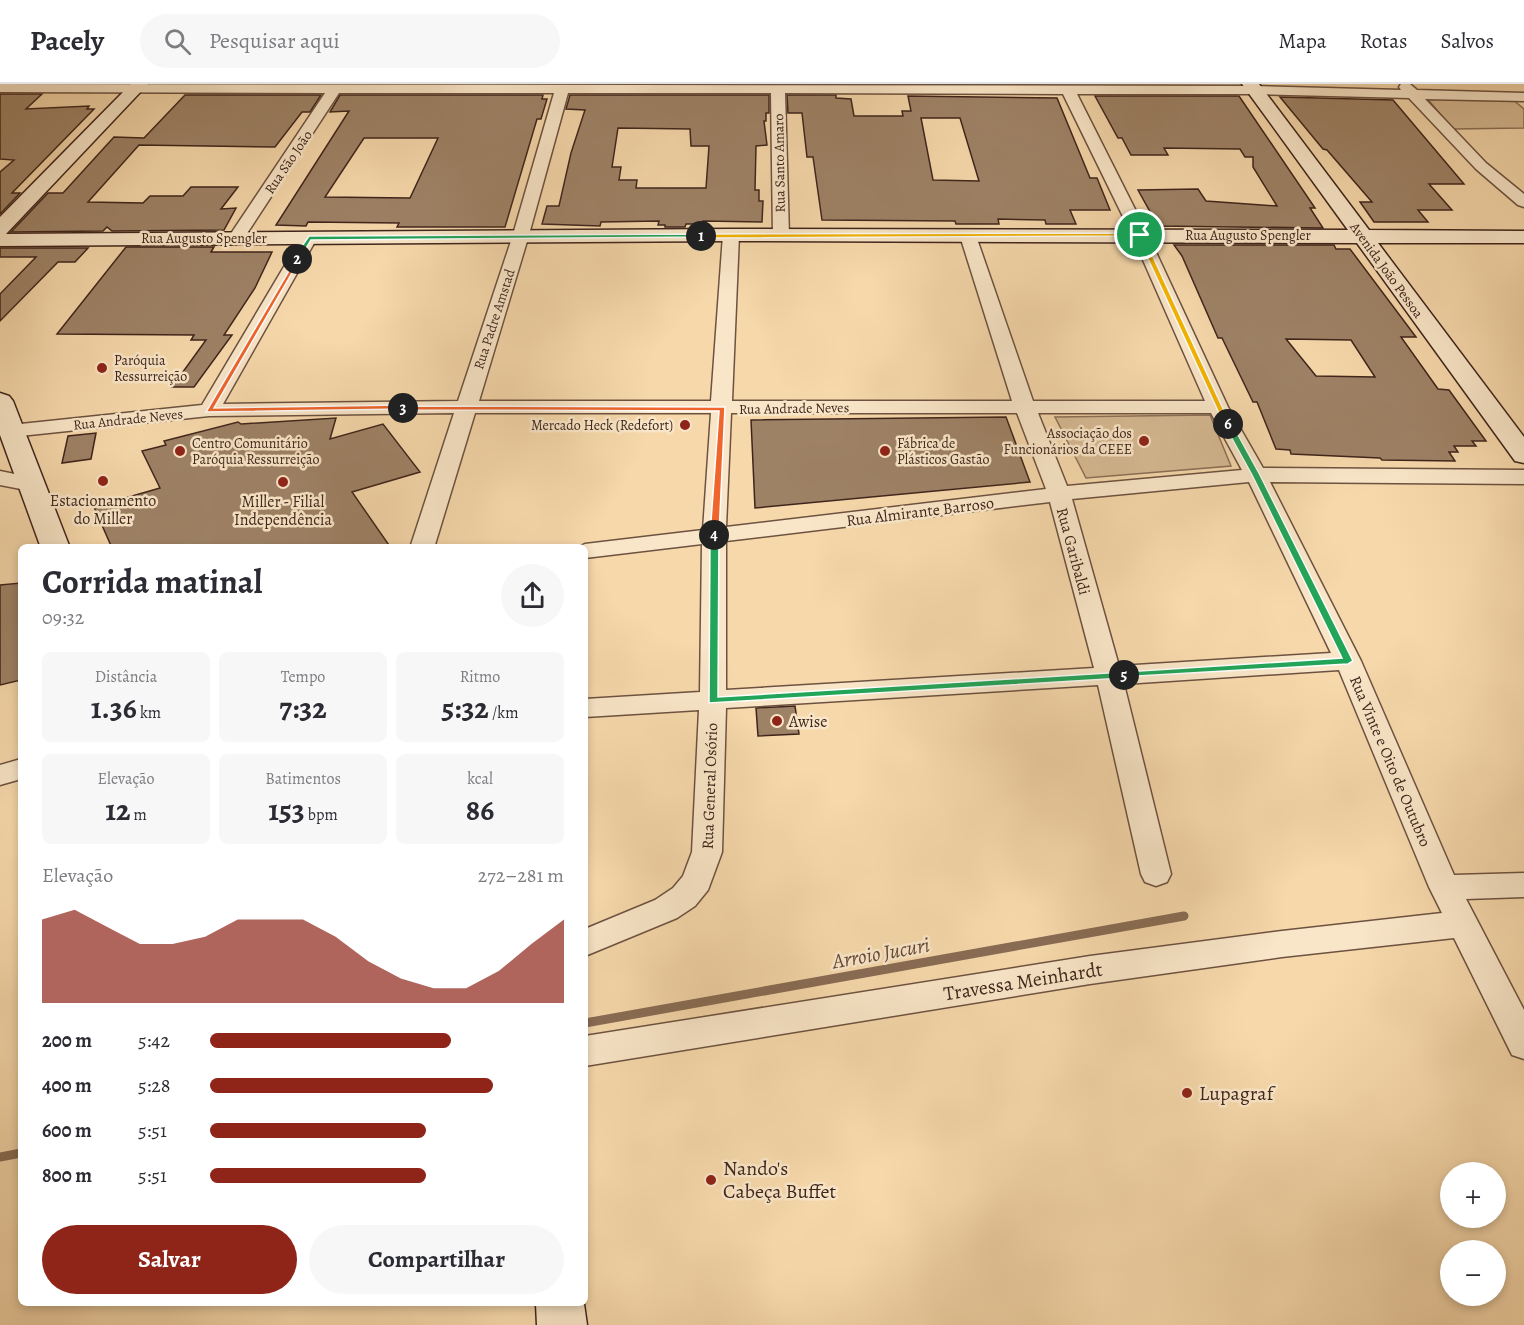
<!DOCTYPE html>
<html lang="pt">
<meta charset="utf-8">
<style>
body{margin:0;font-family:Alegreya,serif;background:#f7f7f7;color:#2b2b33;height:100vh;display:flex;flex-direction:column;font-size:22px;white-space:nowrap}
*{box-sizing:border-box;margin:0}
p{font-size:20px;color:#7c7c81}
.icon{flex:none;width:33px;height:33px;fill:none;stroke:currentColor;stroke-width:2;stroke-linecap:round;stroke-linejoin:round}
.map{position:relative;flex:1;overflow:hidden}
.drawer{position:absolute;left:18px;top:460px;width:570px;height:762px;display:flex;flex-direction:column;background:#fff;border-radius:9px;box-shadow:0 3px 9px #0003}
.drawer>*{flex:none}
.buttons{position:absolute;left:1440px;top:1078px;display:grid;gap:12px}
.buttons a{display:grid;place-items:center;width:66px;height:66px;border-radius:50%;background:#fff;box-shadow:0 3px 9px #0003;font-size:30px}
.pin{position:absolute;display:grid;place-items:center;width:51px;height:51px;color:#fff;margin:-26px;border:3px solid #fff;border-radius:50%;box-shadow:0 2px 6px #0007}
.km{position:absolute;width:30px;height:30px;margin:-15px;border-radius:50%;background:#222;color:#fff;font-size:16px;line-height:30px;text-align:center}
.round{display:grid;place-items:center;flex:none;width:63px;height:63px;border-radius:32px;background:#f7f7f7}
.overview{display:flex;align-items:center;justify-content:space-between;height:102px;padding:0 24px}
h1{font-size:33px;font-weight:600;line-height:45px}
.metrics{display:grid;grid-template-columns:repeat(3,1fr);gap:9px;height:102px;padding:6px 24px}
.metrics div{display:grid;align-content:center;border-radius:9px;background:#f7f7f7;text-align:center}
.metrics b{font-size:30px;font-weight:600}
.metrics small{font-size:16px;font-weight:400}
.metrics p{font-size:16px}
.chart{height:168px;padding:12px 24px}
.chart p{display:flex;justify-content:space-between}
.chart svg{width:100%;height:108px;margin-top:6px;fill:#8f2418;opacity:.7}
.action{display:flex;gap:12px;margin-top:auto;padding:12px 24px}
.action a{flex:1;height:69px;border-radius:36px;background:#8f2418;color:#fff;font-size:24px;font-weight:600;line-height:69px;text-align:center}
.action a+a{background:#f7f7f7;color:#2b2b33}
ul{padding:0 24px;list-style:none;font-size:20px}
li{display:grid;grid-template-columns:96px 72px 1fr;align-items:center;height:45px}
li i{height:15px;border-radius:8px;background:#8f2418}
header{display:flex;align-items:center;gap:36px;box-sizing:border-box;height:84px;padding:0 30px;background:#fff;border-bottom:2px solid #e1e1e2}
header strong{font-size:28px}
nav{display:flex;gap:33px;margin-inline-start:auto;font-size:21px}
.search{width:420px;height:54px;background:#f7f7f7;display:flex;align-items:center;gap:15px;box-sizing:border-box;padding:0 21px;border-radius:33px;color:#7c7c81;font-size:22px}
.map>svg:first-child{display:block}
.green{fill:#d7ba93;stroke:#8b7058;stroke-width:1.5}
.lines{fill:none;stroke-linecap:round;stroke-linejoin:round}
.stream{stroke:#886c54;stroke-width:9}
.building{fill:#9e8266;stroke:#3f251c;stroke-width:1.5;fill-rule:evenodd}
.street-casing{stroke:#6d5240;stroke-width:3}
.secondary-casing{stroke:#3f251c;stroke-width:3}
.street{fill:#f9e6c8;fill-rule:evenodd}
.secondary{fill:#f9e6c8;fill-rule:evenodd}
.split-1{fill:#f5b400;stroke:#fff;stroke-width:1.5}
.split-2{fill:#22a559;stroke:#fff;stroke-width:1.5}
.split-3{fill:#f0652b;stroke:#fff;stroke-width:1.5}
.split-4{fill:#f0652b;stroke:#fff;stroke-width:1.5}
.split-5{fill:#22a559;stroke:#fff;stroke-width:1.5}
.split-6{fill:#22a559;stroke:#fff;stroke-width:1.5}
.split-7{fill:#f5b400;stroke:#fff;stroke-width:1.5}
.poi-dot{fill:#8f2418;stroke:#f9e6c8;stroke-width:2}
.labels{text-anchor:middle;stroke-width:5;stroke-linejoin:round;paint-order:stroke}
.far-street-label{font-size:14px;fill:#3f251c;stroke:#f9e6c8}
.far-poi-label{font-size:14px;fill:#3f251c;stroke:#f9e6c8;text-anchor:start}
.poi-label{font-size:16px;fill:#3f251c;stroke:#f9e6c8}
.street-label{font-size:16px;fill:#3f251c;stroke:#f9e6c8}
.near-street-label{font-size:20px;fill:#3f251c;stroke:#f9e6c8}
.near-poi-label{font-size:20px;fill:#3f251c;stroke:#f9e6c8;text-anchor:start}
.near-water-label{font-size:21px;font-style:italic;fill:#634838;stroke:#f9e6c8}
</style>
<header>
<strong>Pacely</strong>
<div class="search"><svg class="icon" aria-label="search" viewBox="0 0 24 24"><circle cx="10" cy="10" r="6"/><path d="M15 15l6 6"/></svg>Pesquisar aqui</div>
<nav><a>Mapa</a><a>Rotas</a><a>Salvos</a></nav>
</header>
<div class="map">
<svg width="1524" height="1241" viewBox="0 0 1524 1241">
<rect width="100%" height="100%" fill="#f6d8ab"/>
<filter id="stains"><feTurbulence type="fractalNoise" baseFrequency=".00333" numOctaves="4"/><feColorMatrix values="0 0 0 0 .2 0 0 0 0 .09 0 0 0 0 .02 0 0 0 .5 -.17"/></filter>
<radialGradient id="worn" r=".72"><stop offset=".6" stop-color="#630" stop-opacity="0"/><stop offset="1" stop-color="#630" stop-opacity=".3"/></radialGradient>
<path class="green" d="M1425,12L1512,15L1524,25V44L1453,45Z
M1210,331L1231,382L1086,394L1055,333Z"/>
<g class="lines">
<path class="stream" d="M585,939L1184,832
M0,1073L21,1069"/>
</g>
<path class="building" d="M0,10H42L26,25L89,22L87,25H94L12,109H20L0,130V88L14,76L0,75Z
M185,11H321L310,28H302L275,63L139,61L88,118L143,119L150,112H183L191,103H238L221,125L236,124L224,146L112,147L107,143L103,147L11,148L48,109H63L114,53L144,54Z
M340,11H543L542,15H547L541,35H537L505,143H397L399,139L308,138L306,142L276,141L349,27L330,28ZM364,54H438L410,114L325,113Z
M570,11H769V29H766V37H764L767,61L756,62L755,106H759V117H763L762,138L703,137L702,140H686L685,143H665V141H658L659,137L601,138L600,142L542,140L547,122H559L571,69L585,26L566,25ZM618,44L690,45L691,62H709L706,104H636L637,96H619L621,83H612Z
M787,11H836V14L851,15L854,32H903L902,27H911L908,12L1057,14L1090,94H1097L1110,126H1070L1076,140H1046L1045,136L998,135L999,140H956L955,137L822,136L813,73H807L802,29H788ZM921,34H960L979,97L933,96Z
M1095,12H1239L1315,124H1310L1323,144L1158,142L1138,106L1198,105L1206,117L1277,122L1253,83V73H1245L1240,65L1164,64L1168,71H1131L1122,54H1118Z
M1280,13L1393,16L1464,100H1429L1452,126H1418L1428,138H1374L1360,118H1372L1327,66L1323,65Z
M1174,161H1334L1336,165H1350L1416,253H1401L1438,305L1449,306L1486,357H1472L1476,362H1454L1458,368H1449L1455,377L1382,376L1380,374L1291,370L1290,366L1276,365L1257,318H1253L1222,254H1218L1182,172ZM1286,255L1351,256L1375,293L1316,292Z
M126,163H214L211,168H272L255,204L224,251H232L194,303H172L206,256H191L194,251L57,250Z
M0,164H88L75,178H58L0,237V210L36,173H0Z
M1006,333L1030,398L755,424L751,336Z
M336,334L330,355L383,340L420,388L352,408L391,464H112L94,423L160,404L142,367L166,361L164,357L238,338L241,340Z
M96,349L91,375L62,379L68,352Z
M21,499V596L0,601V501Z
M795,622L799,650L758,652L756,624Z"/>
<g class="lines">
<g class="street-casing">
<path id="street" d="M0,0L1254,2L1401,6L1399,3L1401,0H1410L1417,6L1524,9V17L1425,15L1486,79L1524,110V123L1518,121L1476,85L1409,14L1254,10H1077L1148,151L1228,323L1263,384L1524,386V400L1270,398L1361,577L1454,791L1524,789V813L1466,815L1524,926V975L1512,971L1454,854L1282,873L1090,900L585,982V952L1090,872L1282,847L1442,829L1429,803L1339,586L1124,600L1171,790L1167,798L1156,802L1145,798L1141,790L1098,601L726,624L722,768L708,806L695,822L677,834L585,872V845L655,816L673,804L683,792L692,768L699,626L585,633V615L700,608L702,460L585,474V464H576L585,460L703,446L711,329H475L434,464H410L454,329L209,332L11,353L4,351L0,347L4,343L11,341L202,321L301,154L303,150H315L317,154L223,320L458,317L512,154L554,9H339L244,154L242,158H230L228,154L325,9L0,8ZM568,9H771L773,152L775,156H787L789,152L785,9L1063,10L1132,151L1205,317H1033L976,152L974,148H962L960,152L1012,317H732L739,151L731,146L723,151L711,317H479L528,154ZM731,329H1017L1046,405L726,443ZM1038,329H1211L1242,386L1067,402ZM1249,398L1331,569L1119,582L1072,415ZM1050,418L1094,584L726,606V457Z
M0,387L39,395L42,400L39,405L31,407L0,401Z
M21,675V695L0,701V681Z"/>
</g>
<g class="secondary-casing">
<path id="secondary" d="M131,0H148L6,150L731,145L1348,146L1242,0H1259L1369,146L1524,147V159H1378L1524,353V379L1515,377L1357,159L731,157L0,162V133Z
M0,309L9,312L13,317L70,464H41L0,351Z
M536,1220H584L587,1241H537Z"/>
</g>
<use href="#street" class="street"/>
<use href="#secondary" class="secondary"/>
</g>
<path class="split-1" d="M1140,149L1142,152L701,154L698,152L701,150Z"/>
<path class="split-2" d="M701,150L703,153L311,156L299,176L293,175L309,152Z"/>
<path class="split-3" d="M297,173L300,175L214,324L403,321L405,325L206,328Z"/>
<path class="split-4" d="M400,322L725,323L719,451L714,454L710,451L719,327L403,326Z"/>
<path class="split-5" d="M714,449L719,451L718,613L1124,588L1128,591L1124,594L709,619L710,451Z"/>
<path class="split-6" d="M1228,338L1232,340L1260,391L1353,577L1348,580L1120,593L1119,591L1124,588L1342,574L1252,391L1224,340Z"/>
<path class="split-7" d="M1140,149L1143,151L1231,342L1224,340L1137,151Z"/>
<g class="poi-dot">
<circle cx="102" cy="284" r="6"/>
<circle cx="685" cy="341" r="6"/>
<circle cx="1144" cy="357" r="6"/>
<circle cx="180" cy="367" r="6"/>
<circle cx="885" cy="367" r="6"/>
<circle cx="103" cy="397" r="6"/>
<circle cx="283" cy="398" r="6"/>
<circle cx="777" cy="637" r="6"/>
<circle cx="1187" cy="1009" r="6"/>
<circle cx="711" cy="1096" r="6"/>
</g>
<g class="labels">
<g class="far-street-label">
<text transform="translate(288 78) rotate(-56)" y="5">Rua São João</text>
<text transform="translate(779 79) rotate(-91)" y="5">Rua Santo Amaro</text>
<text x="1248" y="156">Rua Augusto Spengler</text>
<text x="204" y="159">Rua Augusto Spengler</text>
<text transform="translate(1387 186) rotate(54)" y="5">Avenida João Pessoa</text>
<text transform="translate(494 235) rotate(-72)" y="5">Rua Padre Amstad</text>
<text transform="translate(794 324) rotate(-1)" y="5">Rua Andrade Neves</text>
<text transform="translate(128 335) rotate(-6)" y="5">Rua Andrade Neves</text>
</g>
<g class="far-poi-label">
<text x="114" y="281">Paróquia<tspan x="114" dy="16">Ressurreição</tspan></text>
<text x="673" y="346" text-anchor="end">Mercado Heck (Redefort)</text>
<text x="1132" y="354" text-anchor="end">Associação dos<tspan x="1132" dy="16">Funcionários da CEEE</tspan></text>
<text x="192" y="364">Centro Comunitário<tspan x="192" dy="16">Paróquia Ressurreição</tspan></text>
<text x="897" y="364">Fábrica de<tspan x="897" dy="16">Plásticos Gastão</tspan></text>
</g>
<g class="poi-label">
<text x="103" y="422">Estacionamento<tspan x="103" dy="18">do Miller</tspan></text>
<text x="283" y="423">Miller - Filial<tspan x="283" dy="18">Independência</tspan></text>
<text x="789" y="643" text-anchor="start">Awise</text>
</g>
<g class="street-label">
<text transform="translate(920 427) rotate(-7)" y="6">Rua Almirante Barroso</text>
<text transform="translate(1074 467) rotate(75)" y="6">Rua Garibaldi</text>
<text transform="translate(1391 677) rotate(67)" y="6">Rua Vinte e Oito de Outubro</text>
<text transform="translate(709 702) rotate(-88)" y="6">Rua General Osório</text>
</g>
<g class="near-street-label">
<text transform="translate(1023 897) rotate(-9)" y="7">Travessa Meinhardt</text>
</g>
<g class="near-poi-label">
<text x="1199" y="1016">Lupagraf</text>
<text x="723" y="1091">Nando's<tspan x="723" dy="23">Cabeça Buffet</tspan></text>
</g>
<g class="near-water-label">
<text transform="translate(881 869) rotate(-10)" y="7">Arroio Jucuri</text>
</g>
</g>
<rect width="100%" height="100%" filter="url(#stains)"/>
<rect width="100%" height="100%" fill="url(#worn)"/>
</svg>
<div class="buttons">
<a>+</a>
<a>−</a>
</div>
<div class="pin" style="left:1140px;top:151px;background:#1e9e55"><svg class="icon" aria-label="arrive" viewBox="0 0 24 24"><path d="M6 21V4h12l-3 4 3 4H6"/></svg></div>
<b class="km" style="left:701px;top:152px">1</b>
<b class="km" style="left:297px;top:175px">2</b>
<b class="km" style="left:403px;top:324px">3</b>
<b class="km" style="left:714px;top:451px">4</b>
<b class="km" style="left:1124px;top:591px">5</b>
<b class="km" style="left:1228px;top:340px">6</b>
<section class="drawer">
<div class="overview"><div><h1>Corrida matinal</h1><p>09:32</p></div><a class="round"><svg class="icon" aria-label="share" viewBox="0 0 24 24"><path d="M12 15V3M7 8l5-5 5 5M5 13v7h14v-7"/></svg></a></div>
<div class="metrics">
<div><p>Distância</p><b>1.36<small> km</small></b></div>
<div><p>Tempo</p><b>7:32</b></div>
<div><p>Ritmo</p><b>5:32<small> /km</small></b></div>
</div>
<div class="metrics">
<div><p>Elevação</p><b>12<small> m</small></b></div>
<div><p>Batimentos</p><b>153<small> bpm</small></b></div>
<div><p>kcal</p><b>86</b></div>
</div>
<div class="chart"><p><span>Elevação</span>272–281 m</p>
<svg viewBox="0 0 160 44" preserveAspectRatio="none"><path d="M0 44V10L10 6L20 13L30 20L40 20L50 17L60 10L70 10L80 10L90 17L100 27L110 34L120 38L130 38L140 31L150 20L160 10V44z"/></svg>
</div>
<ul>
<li><b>200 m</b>5:42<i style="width:68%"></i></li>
<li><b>400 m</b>5:28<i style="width:80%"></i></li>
<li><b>600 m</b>5:51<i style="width:61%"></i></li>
<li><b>800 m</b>5:51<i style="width:61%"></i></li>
</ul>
<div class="action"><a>Salvar</a><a>Compartilhar</a></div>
</section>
</div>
